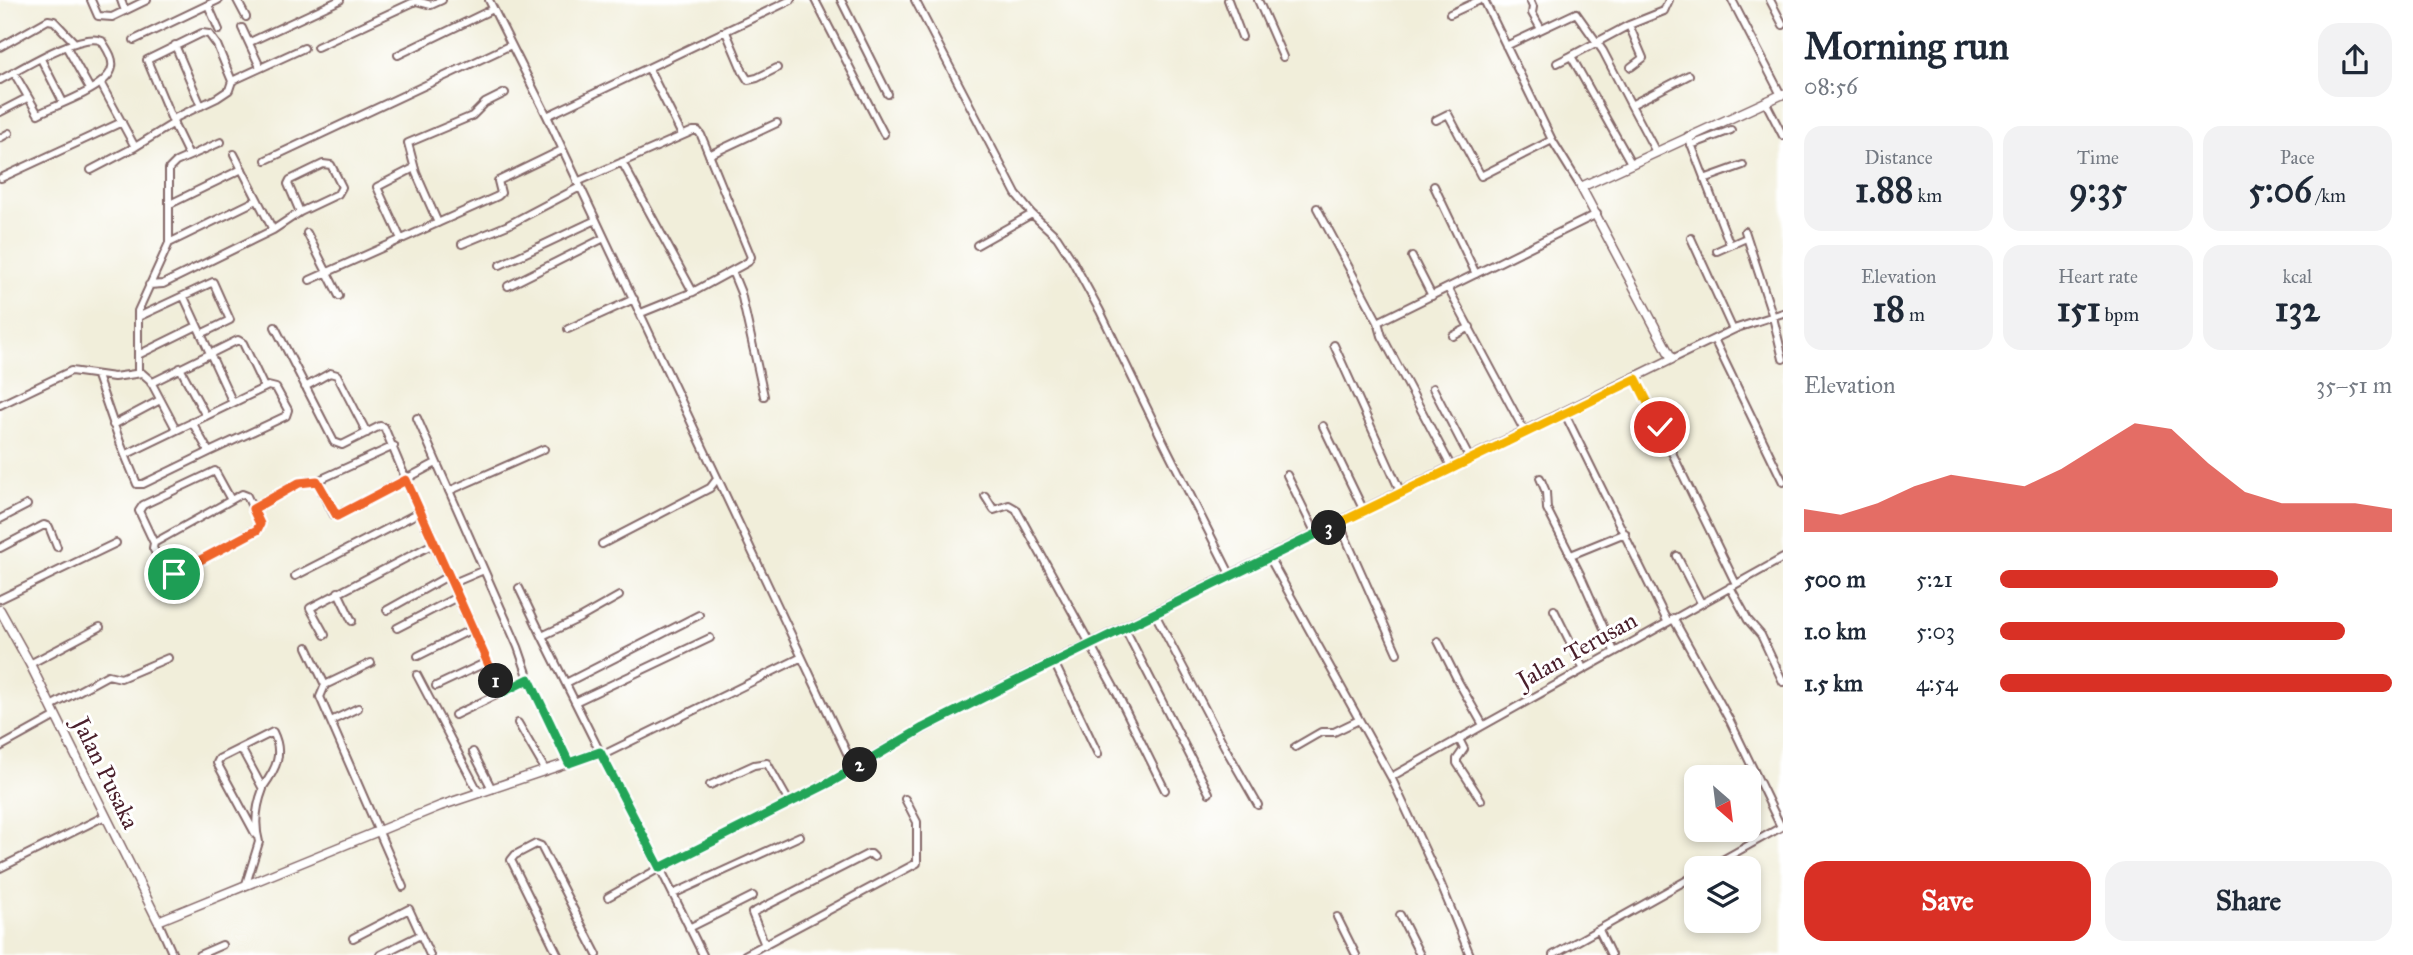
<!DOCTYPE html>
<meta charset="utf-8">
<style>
body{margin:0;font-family:"IM FELL Great Primer",serif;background:#f2f2f3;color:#1f2937;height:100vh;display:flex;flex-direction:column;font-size:26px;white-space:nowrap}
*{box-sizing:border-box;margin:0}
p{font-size:23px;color:#747a83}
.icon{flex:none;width:38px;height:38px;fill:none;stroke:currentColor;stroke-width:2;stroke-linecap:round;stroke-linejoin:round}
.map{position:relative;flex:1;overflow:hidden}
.sheet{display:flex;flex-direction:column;background:#fff;width:630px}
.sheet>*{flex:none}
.needle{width:46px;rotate:152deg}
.tools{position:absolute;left:1684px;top:765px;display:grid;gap:14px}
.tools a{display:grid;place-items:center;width:77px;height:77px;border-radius:14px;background:#fff;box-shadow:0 4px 10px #0003;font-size:35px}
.pin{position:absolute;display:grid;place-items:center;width:60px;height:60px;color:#fff;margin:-30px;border:4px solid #fff;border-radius:50%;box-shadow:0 2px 7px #0007}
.km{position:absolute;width:35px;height:35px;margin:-18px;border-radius:50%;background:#222;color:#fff;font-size:19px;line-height:35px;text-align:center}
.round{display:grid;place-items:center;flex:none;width:74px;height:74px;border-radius:21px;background:#f2f2f3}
.summary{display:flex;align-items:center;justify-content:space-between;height:119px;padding:0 21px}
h1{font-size:38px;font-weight:800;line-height:52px}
.metrics{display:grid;grid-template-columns:repeat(3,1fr);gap:10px;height:119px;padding:7px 21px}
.metrics div{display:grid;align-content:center;border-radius:18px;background:#f2f2f3;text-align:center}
.metrics b{font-size:35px;font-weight:800}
.metrics small{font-size:19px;font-weight:400}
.metrics p{font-size:19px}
.chart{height:196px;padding:14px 21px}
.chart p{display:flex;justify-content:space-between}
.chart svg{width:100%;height:126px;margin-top:7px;fill:#d93025;opacity:.7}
.cta{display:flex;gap:14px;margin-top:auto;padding:14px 21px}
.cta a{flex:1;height:80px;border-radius:21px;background:#d93025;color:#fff;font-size:28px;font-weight:800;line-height:80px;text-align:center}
.cta a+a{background:#f2f2f3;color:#1f2937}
ul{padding:0 21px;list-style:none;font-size:23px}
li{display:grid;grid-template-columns:112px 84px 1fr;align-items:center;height:52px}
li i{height:18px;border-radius:9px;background:#d93025}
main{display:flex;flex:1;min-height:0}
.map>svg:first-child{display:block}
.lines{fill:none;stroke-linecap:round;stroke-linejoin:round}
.minor-casing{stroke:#846768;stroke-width:10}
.tertiary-casing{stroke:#846768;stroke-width:11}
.minor{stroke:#fff;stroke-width:6}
.tertiary{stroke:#fff;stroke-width:8}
.split-1-casing{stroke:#fff;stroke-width:14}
.split-2-casing{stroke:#fff;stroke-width:14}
.split-3-casing{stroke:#fff;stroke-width:14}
.split-4-casing{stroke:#fff;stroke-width:14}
.split-1{stroke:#f0652b;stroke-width:9}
.split-2{stroke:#22a559;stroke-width:9}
.split-3{stroke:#22a559;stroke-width:9}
.split-4{stroke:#f5b400;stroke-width:9}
.labels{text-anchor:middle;stroke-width:6;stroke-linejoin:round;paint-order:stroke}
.street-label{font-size:24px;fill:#4a1f2b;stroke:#fff}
</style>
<main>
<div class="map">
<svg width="1783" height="955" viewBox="0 0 1783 955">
<rect width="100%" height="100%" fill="#fff"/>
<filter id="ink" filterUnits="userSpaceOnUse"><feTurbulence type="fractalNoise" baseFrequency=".0143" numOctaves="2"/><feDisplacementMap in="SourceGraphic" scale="14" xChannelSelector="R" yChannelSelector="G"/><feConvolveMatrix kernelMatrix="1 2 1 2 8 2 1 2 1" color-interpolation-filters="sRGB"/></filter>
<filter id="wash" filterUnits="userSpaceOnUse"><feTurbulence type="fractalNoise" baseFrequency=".00686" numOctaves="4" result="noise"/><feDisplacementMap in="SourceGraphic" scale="28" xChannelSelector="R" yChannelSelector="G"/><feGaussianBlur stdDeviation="1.57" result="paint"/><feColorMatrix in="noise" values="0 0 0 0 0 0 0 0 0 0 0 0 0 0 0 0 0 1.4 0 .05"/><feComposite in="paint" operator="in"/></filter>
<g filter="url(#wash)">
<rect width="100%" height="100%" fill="#f1eeda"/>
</g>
<g filter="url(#ink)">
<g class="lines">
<g class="minor-casing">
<path id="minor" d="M91,0L98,16L112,17L147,0
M121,0L125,11
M237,0L246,17
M489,0L547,116
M791,0L547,116L854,768
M815,0L884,134
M841,0L888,94
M915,0L1016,194L1032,214L1057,237L1072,260L1100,311L1160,435L1230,574
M1228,0L1242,37
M1258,0L1283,57
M1484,0L1552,140L1581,187
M1530,0L1533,7L1532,13L1541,29
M1732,0L1781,95
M1770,0L1783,25
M208,5L219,30
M1450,14L1480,0
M1629,25L1643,58L1631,67
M242,28L260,67
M726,32L743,72L748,80L757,78L777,68
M134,40L218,0
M250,42L340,0
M175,45L201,106
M66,46L90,89
M1506,46L1576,13L1603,51L1631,105
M0,47L48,20L54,21L74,42
M317,47L416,1L431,5L442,0
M398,55L493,9
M41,59L63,102
M1557,63L1571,56
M649,69L682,135
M0,80C21,69 81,31 102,41C106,48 114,58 112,67C109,88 56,105 38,114L14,73
M232,81L304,48
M101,84L135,147L174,123
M1766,103L1783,136
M0,112L27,98
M173,119L217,98L229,90L232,81L217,45L209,34L202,33L147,60L175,127L189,156
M1436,120L1448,114L1481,176L1552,140
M1688,136L1730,245
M0,138L9,133
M1691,145L1731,130
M1656,152L1631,105L1689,75
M234,154L273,230
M709,155L777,123
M266,160L511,45
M622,162L693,292
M1631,163L1571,56L1629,25L1664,11L1669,0
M91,170L135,147
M1,178L122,122
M1704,179L1743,165
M577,182L693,131H698L701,135L751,257L748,262L693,292L641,313
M1434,186L1476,274
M170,204L242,169
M1317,208L1378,322
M438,223L416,173L408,143L472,116L485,103L505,93
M1745,231L1773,317L1783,359
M307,233L339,296
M1691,238L1733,330
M401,239L377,187L414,168
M169,243L257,200
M462,244L508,225L580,187
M977,245L1032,214
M1717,251L1744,239
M1412,257L1432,296
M500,265L596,220
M732,271L741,293L764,396
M310,280L498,196L501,193L498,181L562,150
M149,285L163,284L173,279L273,230L300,212L338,194L342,187L331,165L323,164L290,180L288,184L300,212
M508,286L604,238
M1448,288L1525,432
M184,297L233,403
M138,317L213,282L230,320L201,334
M275,327L334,442L342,445L380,426L384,427L435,548L501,693
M568,329L634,299
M1453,336L1470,327
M1714,339L1783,482
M1334,345L1401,493
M138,355L197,326
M1672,359L1737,328L1783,313
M180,368L206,416
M138,373V311L169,243V169L176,162L221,142
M97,376L121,445L137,484H143L209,452
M1636,379L1736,584
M151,383L238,340L243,343L264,387
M305,387L330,373L337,375L367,433
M1433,388L1470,459
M0,405L71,371L114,377L142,373L150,380L176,429
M1564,412L1667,621
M417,418L518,647L529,679L569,763
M113,425L160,400
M1323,426L1364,511
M125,455L268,386L276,388L288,410L286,416L209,452L192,422
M1452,468L1382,336L1378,322L1597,214
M1287,475L1316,534
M1540,478L1546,492L1547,509L1580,574L1614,651
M317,481L334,515H338L436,463
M449,491L544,449
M242,494L247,496L260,524L257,529L174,574L165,571L153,548L154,543Z
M985,496L994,510L1009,505L1016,509L1117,693L1165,790
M253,509L299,483L317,481L394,446
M0,519L27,505
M1339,523L1397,653
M154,543L139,511L143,505L215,471L231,500
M602,544L710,488L717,479
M0,548L44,525L49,527L57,547
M1571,555L1625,533
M1677,556L1701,603
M1269,557L1391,777L1439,880L1470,955
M295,576L420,512
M451,584L484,570
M1730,587L1748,620L1761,635L1783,682
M519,588L542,636
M338,592L352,621
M0,599L116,543
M387,610L448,576
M1554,610L1583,668
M1154,612L1227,751L1258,805
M1673,618L1730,721L1781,827
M1124,627L1209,793
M397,628L457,597
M325,635L310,608L433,544
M1438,641L1459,683L1483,725
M307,647L325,685L320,697L403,887
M418,656L472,629
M1054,662L1098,754
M30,664L100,627
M417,675L479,793
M566,683L699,615
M325,685L371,663
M436,686L487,662
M575,702L710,638
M51,706L108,675L121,678L168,658
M455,715L529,679
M331,721L358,708
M518,723L546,771
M1459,739L1464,749L1457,759V763L1481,800
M0,747L56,716
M1295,747L1321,732H1334L1359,720
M241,748L273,732C284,754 276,769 263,787
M473,752L492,789
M600,752L542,636L580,618L619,596
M601,756L800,658
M1391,777L1783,558
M710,785L754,765L767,763L789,802
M0,868L105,816
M1708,868L1783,826
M246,884L259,842C254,824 256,807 263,789L241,748L219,759L217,763L256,835
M673,894L800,836
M608,897L660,868L703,955
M1400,915L1420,955
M1337,917L1356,955
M158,921L173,955
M689,928L753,896
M1599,930L1611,955
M353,938L409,909L430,955
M765,945L752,913L868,854H871L874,857
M199,955L222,945
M380,955L420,935
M558,955L511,860L515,855L536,844L541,846L597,955
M745,955L917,863V822L905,799
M1553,955L1696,875"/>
</g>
<g class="tertiary-casing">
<path id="tertiary" d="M0,610L30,664L158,921L440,806L600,752L660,868L831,782L891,746L998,689L1672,359L1581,187L1783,94"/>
</g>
<use href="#minor" class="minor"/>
<use href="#tertiary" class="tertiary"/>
</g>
</g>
<g class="lines" filter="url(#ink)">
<g class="split-1-casing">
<path id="split-1" d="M174,574L257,530L260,524L253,509L299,483L317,481L337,516L406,480L496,681"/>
</g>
<g class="split-2-casing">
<path id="split-2" d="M496,681L501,693L529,679L569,763L600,752L660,868L831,782L860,765"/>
</g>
<g class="split-3-casing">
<path id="split-3" d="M860,765L923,728L998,690L1329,528"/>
</g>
<g class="split-4-casing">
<path id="split-4" d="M1329,528L1636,379L1660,427"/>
</g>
<use href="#split-1" class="split-1"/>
<use href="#split-2" class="split-2"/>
<use href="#split-3" class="split-3"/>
<use href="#split-4" class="split-4"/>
</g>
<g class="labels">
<g class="street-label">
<text transform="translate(1577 650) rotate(-29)" y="8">Jalan Terusan</text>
<text transform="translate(106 773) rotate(64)" y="8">Jalan Pusaka</text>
</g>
</g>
</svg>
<div class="tools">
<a><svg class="needle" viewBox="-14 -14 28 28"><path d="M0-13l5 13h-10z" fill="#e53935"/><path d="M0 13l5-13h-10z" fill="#747a83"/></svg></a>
<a><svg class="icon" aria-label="layers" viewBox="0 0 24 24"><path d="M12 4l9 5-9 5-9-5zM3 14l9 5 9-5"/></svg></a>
</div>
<div class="pin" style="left:174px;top:574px;background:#1e9e55"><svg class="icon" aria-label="arrive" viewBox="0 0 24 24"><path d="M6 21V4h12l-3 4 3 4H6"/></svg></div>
<div class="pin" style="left:1660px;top:427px;background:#d93025"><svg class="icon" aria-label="check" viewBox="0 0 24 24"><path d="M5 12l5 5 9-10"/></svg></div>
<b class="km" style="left:496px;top:681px">1</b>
<b class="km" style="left:860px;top:765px">2</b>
<b class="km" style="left:1329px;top:528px">3</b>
</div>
<section class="sheet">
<div class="summary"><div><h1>Morning run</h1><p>08:56</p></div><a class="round"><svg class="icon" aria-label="share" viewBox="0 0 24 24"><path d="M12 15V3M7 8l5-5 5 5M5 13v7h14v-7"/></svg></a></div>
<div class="metrics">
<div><p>Distance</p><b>1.88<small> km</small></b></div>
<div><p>Time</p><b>9:35</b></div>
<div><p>Pace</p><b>5:06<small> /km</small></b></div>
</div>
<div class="metrics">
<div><p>Elevation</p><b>18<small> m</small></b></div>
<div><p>Heart rate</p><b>151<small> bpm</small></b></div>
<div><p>kcal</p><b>132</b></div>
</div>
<div class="chart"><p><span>Elevation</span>35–51 m</p>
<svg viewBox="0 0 160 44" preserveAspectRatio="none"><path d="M0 44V36L10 38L20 34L30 28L40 24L50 26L60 28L70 22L80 14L90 6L100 8L110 20L120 30L130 34L140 34L150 34L160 36V44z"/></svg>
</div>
<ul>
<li><b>500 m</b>5:21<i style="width:71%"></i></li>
<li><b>1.0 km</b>5:03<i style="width:88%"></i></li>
<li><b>1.5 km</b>4:54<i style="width:100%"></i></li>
</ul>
<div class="cta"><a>Save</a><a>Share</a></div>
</section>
</main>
